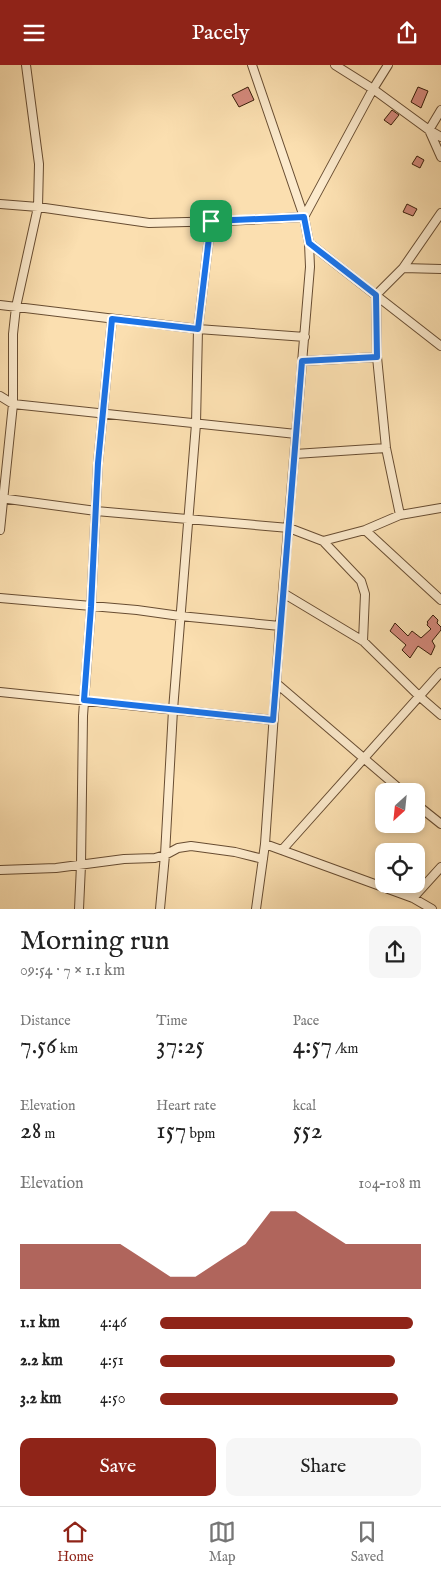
<!DOCTYPE html>
<meta charset="utf-8">
<style>
body{margin:0;font-family:"IM FELL English",serif;background:#f6f6f6;color:#222;height:100vh;display:flex;flex-direction:column;font-size:19px;white-space:nowrap}
*{box-sizing:border-box;margin:0}
p{font-size:16px;color:#767676}
.icon{flex:none;width:28px;height:28px;fill:none;stroke:currentColor;stroke-width:2;stroke-linecap:round;stroke-linejoin:round}
.map{position:relative;height:844px;overflow:hidden}
.drawer{display:flex;flex-direction:column;background:#fff;flex:1}
.drawer>*{flex:none}
.needle{width:32px;rotate:207deg}
.fabs{position:absolute;left:375px;top:718px;display:grid;gap:10px}
.fabs a{display:grid;place-items:center;width:50px;height:50px;border-radius:10px;background:#fff;box-shadow:0 2px 8px #0003;font-size:25px}
.pin{position:absolute;display:grid;place-items:center;width:42px;height:42px;color:#fff;margin:-21px;border-radius:10px;box-shadow:0 2px 8px #0006}
.round{display:grid;place-items:center;flex:none;width:52px;height:52px;border-radius:10px;background:#f6f6f6}
.head{display:flex;align-items:center;justify-content:space-between;height:85px;padding:0 20px}
h1{font-size:28px;font-weight:600;line-height:38px}
.metrics{display:grid;grid-template-columns:repeat(3,1fr);gap:8px;height:85px;padding:5px 20px}
.metrics div{display:grid;align-content:center}
.metrics b{font-size:25px;font-weight:600}
.metrics small{font-size:14px;font-weight:400}
.metrics p{font-size:14px}
.chart{height:140px;padding:10px 20px}
.chart p{display:flex;justify-content:space-between}
.chart svg{width:100%;height:90px;margin-top:5px;fill:#8f2418;opacity:.7}
.action{display:flex;gap:10px;margin-top:auto;padding:10px 20px}
.action a{flex:1;height:58px;border-radius:10px;background:#8f2418;color:#fff;font-size:20px;font-weight:600;line-height:58px;text-align:center}
.action a+a{background:#f6f6f6;color:#222}
ul{padding:0 20px;list-style:none;font-size:16px}
li{display:grid;grid-template-columns:80px 60px 1fr;align-items:center;height:38px}
li i{height:12px;border-radius:6px;background:#8f2418}
header{display:flex;justify-content:space-between;align-items:center;height:65px;padding:0 20px;background:#8f2418;color:#fff;font-size:22px;font-weight:600}
.dock{display:flex;justify-content:space-around;align-items:center;height:70px;border-top:1px solid #e0e0e0;background:#fff;font-size:14px;color:#767676}
.dock a{display:grid;justify-items:center;gap:2px}
.dock .selected{color:#8f2418}
.map>svg:first-child{display:block}
.building{fill:#d58a7d;stroke:#371c08}
.lines{fill:none;stroke-linecap:round;stroke-linejoin:round}
.street-casing{stroke:#684d32;stroke-width:10}
.street{stroke:#fceacc;stroke-width:8}
.route-casing{stroke:#fff;stroke-width:10}
.route{stroke:#1a73e8;stroke-width:6}
</style>
<header><svg class="icon" aria-label="menu" viewBox="0 0 24 24"><path d="M4 6h16M4 12h16M4 18h16"/></svg>Pacely<svg class="icon" aria-label="share" viewBox="0 0 24 24"><path d="M12 15V3M7 8l5-5 5 5M5 13v7h14v-7"/></svg></header>
<div class="map">
<svg width="441" height="844" viewBox="0 0 441 844">
<rect width="100%" height="100%" fill="#fbdfb0"/>
<filter id="stains"><feTurbulence type="fractalNoise" baseFrequency=".004" numOctaves="4"/><feColorMatrix values="0 0 0 0 .2 0 0 0 0 .09 0 0 0 0 .02 0 0 0 .5 -.17"/></filter>
<radialGradient id="worn" r=".72"><stop offset=".6" stop-color="#630" stop-opacity="0"/><stop offset="1" stop-color="#630" stop-opacity=".3"/></radialGradient>
<path class="building" d="M248,22L254,35L239,42L232,30Z
M418,22L428,26L421,43L411,37Z
M392,45L399,50L391,60L384,55Z
M417,91L424,95L420,103L412,99Z
M407,139L417,144L413,151L403,147Z
M433,550L438,555L437,558L441,562V565L432,576L435,581L431,590L418,581L410,593L402,585L406,580L390,566L395,558L408,571L412,566L421,573L431,564L427,560L428,558L427,557Z"/>
<g class="lines">
<g class="street-casing">
<path id="street" d="M252,0L304,152L309,178L310,202L280,561L265,779L256,844
M335,0L373,24L429,65L441,72
M429,65L441,92
M429,65L441,45
M0,139L38,142L149,158L225,156L304,152L373,24L388,0
M309,178L441,281
M403,203L441,148
M0,240L198,264L305,272
M303,296L377,292
M0,331L13,339L296,369
M295,389L386,383
M0,433L96,446L289,463L323,476L365,465L400,450L441,443
M400,450L386,383L377,292L376,230L403,203L441,204
M0,465L13,339V269L16,242L38,142L39,99L26,0
M365,465L441,535
M323,476L361,516L365,529L363,576
M283,528L363,576L419,631L441,650
M0,533L137,545L180,551L280,561
M276,618L402,726
M0,627L273,655
M416,739L441,759
M265,779L413,833L432,844
M282,785L441,607
M0,805L56,803L124,794L155,793L165,790L178,783L191,781L235,787L263,794
M413,833L441,802
M79,844L81,800L83,651L91,542L98,398L112,254
M160,844L165,790L173,645L196,359L198,264L211,156"/>
</g>
<use href="#street" class="street"/>
</g>
<g class="lines">
<g class="route-casing">
<path id="route" d="M304,152L309,178L376,230L377,292L302,296L273,655L84,635L91,542L98,398L112,254L198,264L211,156Z"/>
</g>
<use href="#route" class="route"/>
</g>
<rect width="100%" height="100%" filter="url(#stains)"/>
<rect width="100%" height="100%" fill="url(#worn)"/>
</svg>
<div class="fabs">
<a><svg class="needle" viewBox="-14 -14 28 28"><path d="M0-13l5 13h-10z" fill="#e53935"/><path d="M0 13l5-13h-10z" fill="#767676"/></svg></a>
<a><svg class="icon" aria-label="locate" viewBox="0 0 24 24"><circle cx="12" cy="12" r="6"/><path d="M12 2v4M12 18v4M2 12h4M18 12h4"/></svg></a>
</div>
<div class="pin" style="left:211px;top:156px;background:#1e9e55"><svg class="icon" aria-label="arrive" viewBox="0 0 24 24"><path d="M6 21V4h12l-3 4 3 4H6"/></svg></div>
</div>
<section class="drawer">
<div class="head"><div><h1>Morning run</h1><p>09:54 · 7 × 1.1 km</p></div><a class="round"><svg class="icon" aria-label="share" viewBox="0 0 24 24"><path d="M12 15V3M7 8l5-5 5 5M5 13v7h14v-7"/></svg></a></div>
<div class="metrics">
<div><p>Distance</p><b>7.56<small> km</small></b></div>
<div><p>Time</p><b>37:25</b></div>
<div><p>Pace</p><b>4:57<small> /km</small></b></div>
</div>
<div class="metrics">
<div><p>Elevation</p><b>28<small> m</small></b></div>
<div><p>Heart rate</p><b>157<small> bpm</small></b></div>
<div><p>kcal</p><b>552</b></div>
</div>
<div class="chart"><p><span>Elevation</span>104–108 m</p>
<svg viewBox="0 0 160 44" preserveAspectRatio="none"><path d="M0 44V22L10 22L20 22L30 22L40 22L50 30L60 38L70 38L80 30L90 22L100 6L110 6L120 14L130 22L140 22L150 22L160 22V44z"/></svg>
</div>
<ul>
<li><b>1.1 km</b>4:46<i style="width:97%"></i></li>
<li><b>2.2 km</b>4:51<i style="width:90%"></i></li>
<li><b>3.2 km</b>4:50<i style="width:91%"></i></li>
</ul>
<div class="action"><a>Save</a><a>Share</a></div>
</section>
<nav class="dock">
<a class="selected"><svg class="icon" aria-label="home" viewBox="0 0 24 24"><path d="M3 11l9-7 9 7M6 9v11h12V9"/></svg>Home</a>
<a><svg class="icon" aria-label="map" viewBox="0 0 24 24"><path d="M3 6l6-2 6 2 6-2v14l-6 2-6-2-6 2zM9 4v14M15 6v14"/></svg>Map</a>
<a><svg class="icon" aria-label="saved" viewBox="0 0 24 24"><path d="M7 4h10v16l-5-4-5 4z"/></svg>Saved</a>
</nav>
